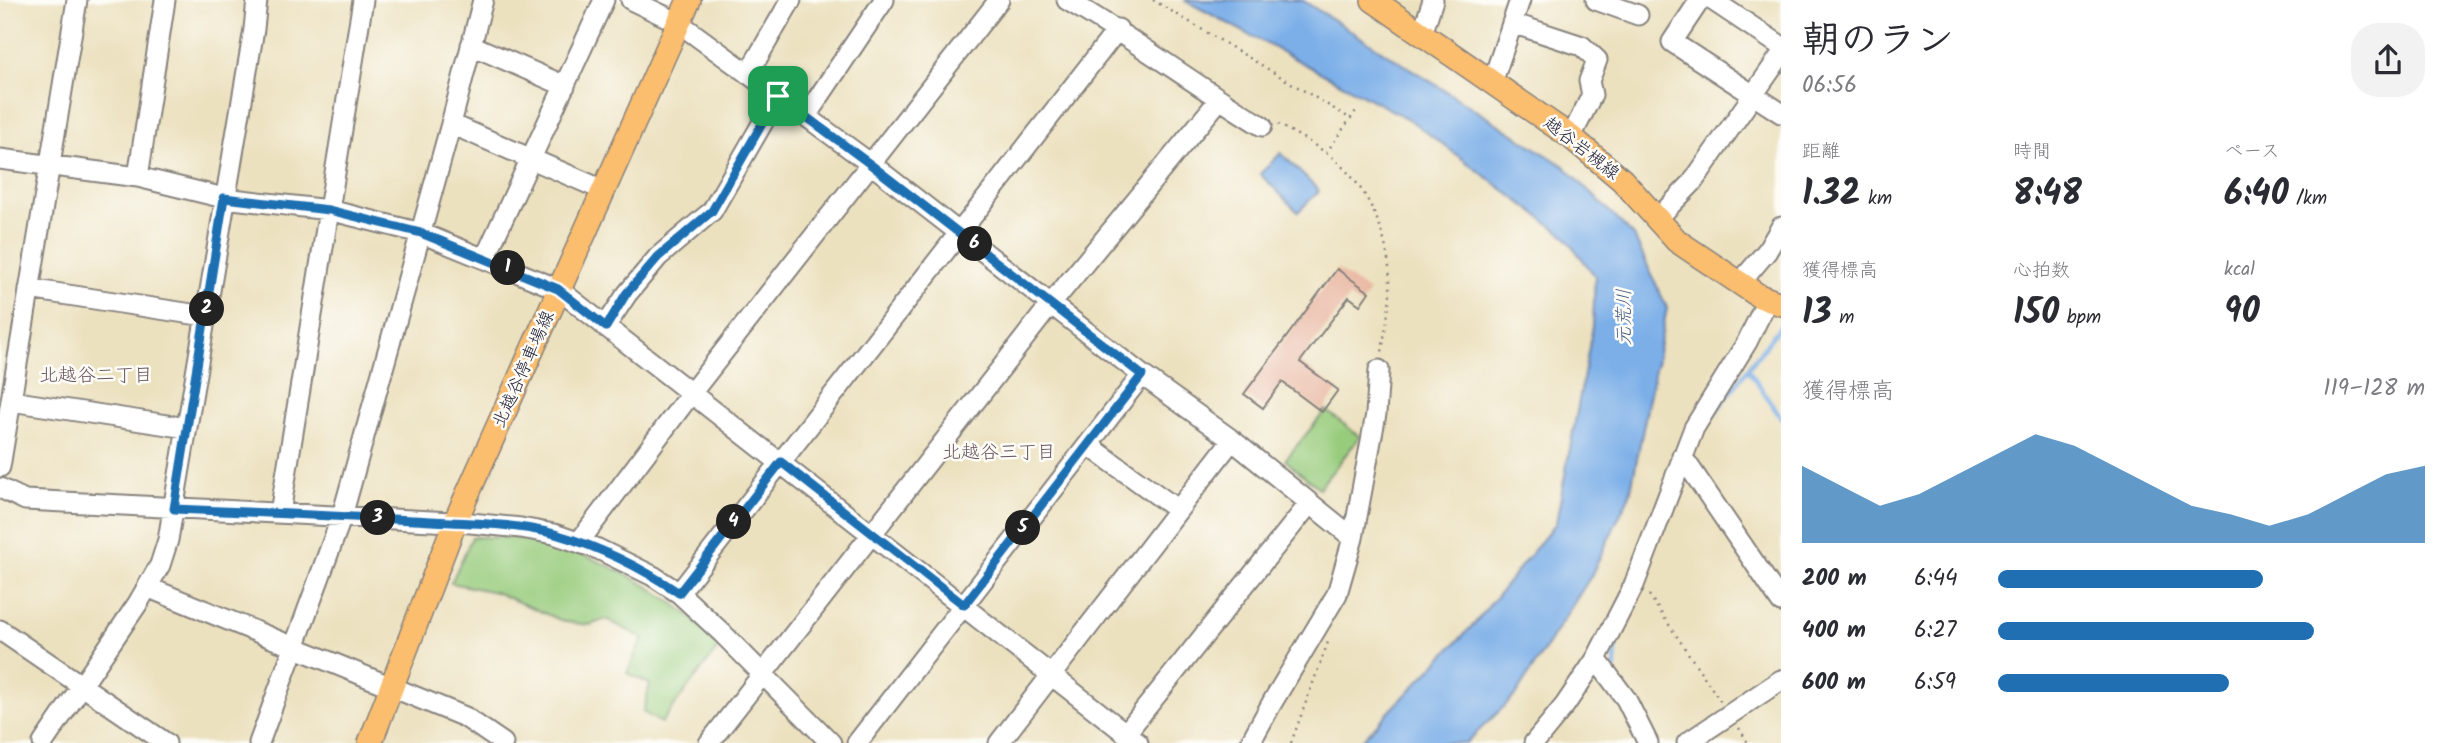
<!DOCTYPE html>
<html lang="ja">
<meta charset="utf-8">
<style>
body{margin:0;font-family:Kalam,"Klee One",sans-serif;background:#f2f2f3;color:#2b2b33;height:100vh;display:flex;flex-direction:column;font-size:26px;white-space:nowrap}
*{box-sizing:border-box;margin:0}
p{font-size:23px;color:#7c7c81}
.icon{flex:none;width:38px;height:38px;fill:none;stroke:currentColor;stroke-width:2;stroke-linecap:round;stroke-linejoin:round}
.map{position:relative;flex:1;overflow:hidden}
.drawer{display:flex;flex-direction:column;background:#fff;width:665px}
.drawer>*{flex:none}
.pin{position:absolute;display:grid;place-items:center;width:60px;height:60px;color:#fff;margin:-30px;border-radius:14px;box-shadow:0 4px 10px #0006}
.km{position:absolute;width:35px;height:35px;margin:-18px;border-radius:50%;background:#222;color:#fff;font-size:19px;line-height:35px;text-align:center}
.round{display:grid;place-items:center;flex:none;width:74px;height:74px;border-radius:28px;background:#f2f2f3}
.summary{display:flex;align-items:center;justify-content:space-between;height:119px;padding:0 21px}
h1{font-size:38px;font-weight:700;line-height:52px}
.metrics{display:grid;grid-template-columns:repeat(3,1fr);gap:10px;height:119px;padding:7px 21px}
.metrics div{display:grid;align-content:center}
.metrics b{font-size:35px;font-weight:700}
.metrics small{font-size:19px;font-weight:400}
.metrics p{font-size:19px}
.chart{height:196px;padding:14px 21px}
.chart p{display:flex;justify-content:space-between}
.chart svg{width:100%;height:126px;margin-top:7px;fill:#1f6fb2;opacity:.7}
ul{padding:0 21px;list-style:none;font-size:23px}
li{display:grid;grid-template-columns:112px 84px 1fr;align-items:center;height:52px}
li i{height:18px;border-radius:9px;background:#1f6fb2}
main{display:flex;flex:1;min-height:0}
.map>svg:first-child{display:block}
.green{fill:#98cc7d;stroke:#5d775c;stroke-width:2}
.water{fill:#7cafe8;stroke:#4f6892;stroke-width:2}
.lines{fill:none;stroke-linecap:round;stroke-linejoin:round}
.stream{stroke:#7cafe8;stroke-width:4.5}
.building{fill:#e9b6a1}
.minor-casing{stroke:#87827d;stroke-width:23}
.major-casing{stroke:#87827d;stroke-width:26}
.path{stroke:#87827d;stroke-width:2.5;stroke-dasharray:2 5;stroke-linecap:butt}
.minor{stroke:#fff;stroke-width:19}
.major{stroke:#fbbd6e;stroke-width:23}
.route-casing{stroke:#fff;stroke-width:14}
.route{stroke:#1f6fb2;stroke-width:9}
.labels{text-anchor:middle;stroke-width:5;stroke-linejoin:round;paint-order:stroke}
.street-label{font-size:18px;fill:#22223b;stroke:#fdfcf7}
.water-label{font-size:19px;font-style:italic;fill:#465a80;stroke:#fdfcf7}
.neighbourhood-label{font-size:19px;fill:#68565f;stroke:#fdfcf7}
</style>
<main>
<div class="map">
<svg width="1781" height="743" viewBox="0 0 1781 743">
<rect width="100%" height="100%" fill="#fdfcf7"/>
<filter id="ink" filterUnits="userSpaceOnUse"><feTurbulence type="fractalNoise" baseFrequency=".0143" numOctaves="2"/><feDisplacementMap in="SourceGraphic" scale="14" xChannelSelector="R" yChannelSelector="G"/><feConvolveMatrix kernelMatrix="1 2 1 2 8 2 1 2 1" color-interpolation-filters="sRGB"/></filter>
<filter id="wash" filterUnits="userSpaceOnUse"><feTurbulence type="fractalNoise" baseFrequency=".00686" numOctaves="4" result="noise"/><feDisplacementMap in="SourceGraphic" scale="28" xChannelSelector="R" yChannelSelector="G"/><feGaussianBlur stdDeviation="1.57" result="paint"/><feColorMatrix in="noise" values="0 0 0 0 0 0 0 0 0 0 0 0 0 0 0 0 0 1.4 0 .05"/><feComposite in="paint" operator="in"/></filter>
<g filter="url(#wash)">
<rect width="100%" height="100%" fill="#ece1bf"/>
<path class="green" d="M1326,410L1360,437L1319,488L1285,460Z
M472,537C486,537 501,537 515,538C572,544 641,577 685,612C697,622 708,635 719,647L661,723L643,712L650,684L627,673L643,638L606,619L590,625L565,622L495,592L451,583Z"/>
<path class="water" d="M1184,0H1302L1564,166L1634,236L1667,308L1630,494L1591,576L1515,696L1466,743H1359L1475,623L1556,523L1593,326L1595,276L1564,235L1410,120Z
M1281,153L1319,191L1298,212L1260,174Z"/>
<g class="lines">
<path class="stream" d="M1748,369L1781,418
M1710,419L1781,325
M1615,669L1616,638"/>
</g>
<g id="blocks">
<path class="building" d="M1337,269L1369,292L1360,305L1349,297L1300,362L1338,390L1322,412L1282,382L1263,408L1244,394Z"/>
</g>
</g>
<g filter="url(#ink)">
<use href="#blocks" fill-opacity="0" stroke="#87827d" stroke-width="2"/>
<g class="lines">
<g class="minor-casing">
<path id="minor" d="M631,0L679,23L871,164L1142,375L1232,440L1353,538L1337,594L1273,701L1250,743
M1067,0C1134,39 1195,85 1262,126
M1596,0L1638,15
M1700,0L1672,42L1781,113
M1712,0L1781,46
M1512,23L1582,46L1597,60L1589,81L1592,95L1571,137
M1422,34L1433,0
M471,45L565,86
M748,74L791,0
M1492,83L1520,0
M806,116L884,0
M451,124L603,190
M0,159L138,177L224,198L329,210L421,233L558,289L1138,743
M138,177L165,0
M1658,218L1692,183L1781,55
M485,258L604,0
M1740,283L1767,251L1781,227
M29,289L205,316
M605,327L627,294L658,257L712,211L778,96
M11,401L187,428
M1088,445L1178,510
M1682,456L1781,602
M0,467L77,0
M0,488L25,500L471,523L521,528L554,534L598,549L653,576L679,593L722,633L831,743
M280,513L363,0
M1353,538L1376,414L1379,370
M579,542L692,392L999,0
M147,587L465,717L503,743
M679,593L1118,29
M0,630L166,743
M1596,659L1626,699L1648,743
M1126,733L1310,503
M43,743L138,603L160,565L168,540L254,29L257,0
M259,743L342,516L451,124L483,0
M709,743L1051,304L1219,100
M857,743L1142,375
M999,743L1232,440
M1534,743L1565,705L1596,659L1634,585L1694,428L1747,342L1767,301
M1687,743L1781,680"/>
</g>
<g class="major-casing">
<path id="major" d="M1373,0L1571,137L1622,180L1677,241L1759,296L1781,304
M370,743L455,522L689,0"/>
</g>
<path class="path" d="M1153,0L1351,119
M1278,124C1294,133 1310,142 1325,152C1367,182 1389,233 1390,283C1391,306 1384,331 1382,353
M1326,153L1358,108
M1649,595L1721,702
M1739,728L1748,743
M1291,743L1328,642"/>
<use href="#minor" class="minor"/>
<use href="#major" class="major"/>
</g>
</g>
<g class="lines" filter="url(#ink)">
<g class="route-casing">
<path id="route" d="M778,96L870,164L1142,375L964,605L781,462L679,593C641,567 600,547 555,534C509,522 460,523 413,520C333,516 254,512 174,509L224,198L329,210L421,233L558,289L606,327L626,294L658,257L712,211Z"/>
</g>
<use href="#route" class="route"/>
</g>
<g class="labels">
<g class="street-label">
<text transform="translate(1582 148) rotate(38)" y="6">越谷岩槻線</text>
<text transform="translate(523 369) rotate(-66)" y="6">北越谷停車場線</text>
</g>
<g class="water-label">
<text transform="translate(1623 317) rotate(-90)" y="7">元荒川</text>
</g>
<g class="neighbourhood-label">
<text x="96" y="381">北越谷二丁目</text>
<text x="999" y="458">北越谷三丁目</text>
</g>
</g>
</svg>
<div class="pin" style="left:778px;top:96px;background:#1e9e55"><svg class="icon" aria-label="arrive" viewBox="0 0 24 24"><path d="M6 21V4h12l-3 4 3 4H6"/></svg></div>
<b class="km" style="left:508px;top:268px">1</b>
<b class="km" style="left:207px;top:309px">2</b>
<b class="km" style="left:378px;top:518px">3</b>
<b class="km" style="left:734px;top:522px">4</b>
<b class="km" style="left:1023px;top:528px">5</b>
<b class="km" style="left:975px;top:244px">6</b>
</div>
<section class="drawer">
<div class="summary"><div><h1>朝のラン</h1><p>06:56</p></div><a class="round"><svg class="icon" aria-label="share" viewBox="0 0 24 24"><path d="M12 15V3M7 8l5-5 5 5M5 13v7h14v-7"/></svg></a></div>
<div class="metrics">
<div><p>距離</p><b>1.32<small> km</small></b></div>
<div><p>時間</p><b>8:48</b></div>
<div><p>ペース</p><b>6:40<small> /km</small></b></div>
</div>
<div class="metrics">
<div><p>獲得標高</p><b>13<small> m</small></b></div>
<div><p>心拍数</p><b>150<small> bpm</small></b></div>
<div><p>kcal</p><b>90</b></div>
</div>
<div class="chart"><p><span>獲得標高</span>119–128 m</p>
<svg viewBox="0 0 160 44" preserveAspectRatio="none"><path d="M0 44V17L10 24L20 31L30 27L40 20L50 13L60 6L70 10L80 17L90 24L100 31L110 34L120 38L130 34L140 27L150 20L160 17V44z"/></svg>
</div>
<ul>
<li><b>200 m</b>6:44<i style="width:62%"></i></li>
<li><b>400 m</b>6:27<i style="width:74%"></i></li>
<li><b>600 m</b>6:59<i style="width:54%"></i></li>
</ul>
</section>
</main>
